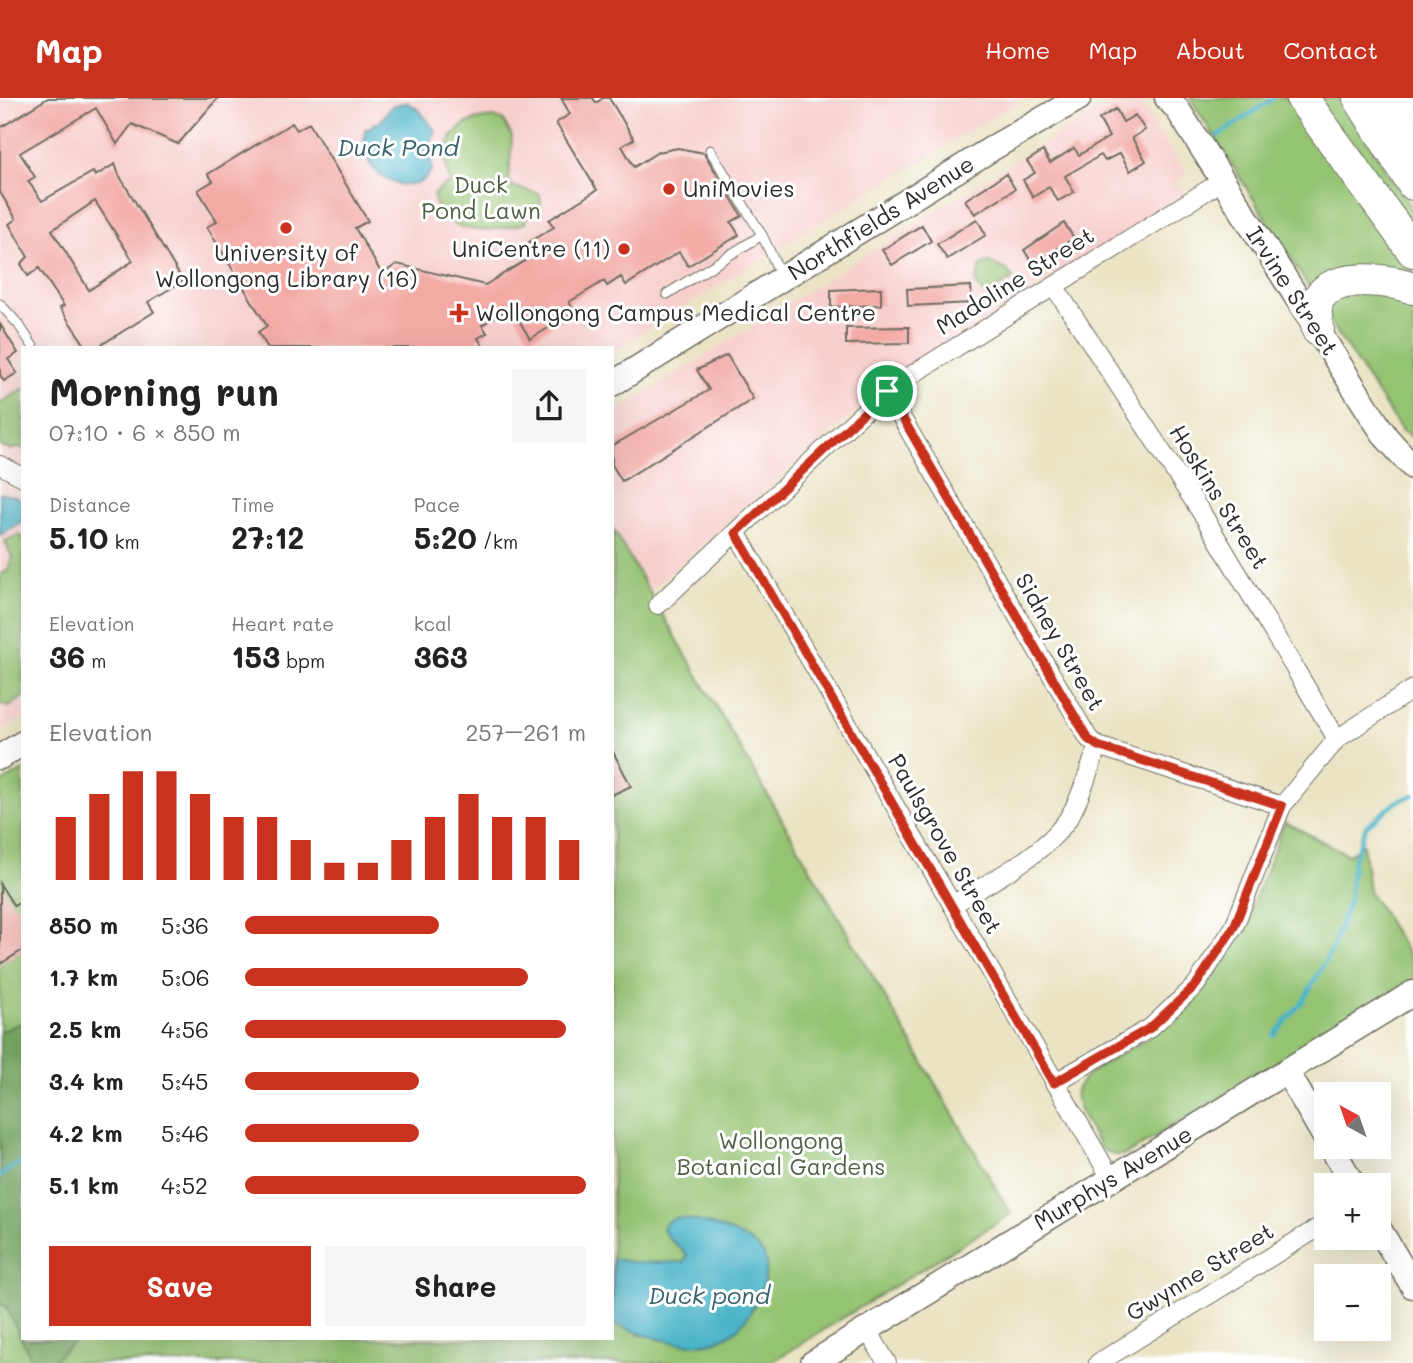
<!DOCTYPE html>
<meta charset="utf-8">
<style>
body{margin:0;font-family:Mali,sans-serif;background:#f6f6f6;color:#222;height:100vh;display:flex;flex-direction:column;font-size:26px;white-space:nowrap}
*{box-sizing:border-box;margin:0}
p{font-size:23px;color:#767676}
.icon{flex:none;width:38px;height:38px;fill:none;stroke:currentColor;stroke-width:2;stroke-linecap:round;stroke-linejoin:round}
.map{position:relative;flex:1;overflow:hidden}
.side{position:absolute;left:21px;top:248px;width:593px;height:994px;display:flex;flex-direction:column;background:#fff;border-radius:0px;box-shadow:0 7px 28px #0002}
.side>*{flex:none}
.needle{width:46px;rotate:320deg}
.buttons{position:absolute;left:1314px;top:984px;display:grid;gap:14px}
.buttons a{display:grid;place-items:center;width:77px;height:77px;border-radius:0px;background:#fff;box-shadow:0 7px 28px #0002;font-size:35px}
.pin{position:absolute;display:grid;place-items:center;width:60px;height:60px;color:#fff;margin:-30px;border:4px solid #fff;border-radius:50%;box-shadow:0 2px 7px #0007}
.round{display:grid;place-items:center;flex:none;width:74px;height:74px;border-radius:0px;background:#f6f6f6}
.summary{display:flex;align-items:center;justify-content:space-between;height:119px;padding:0 28px}
h1{font-size:38px;font-weight:700;line-height:52px}
.figures{display:grid;grid-template-columns:repeat(3,1fr);gap:10px;height:119px;padding:7px 28px}
.figures div{display:grid;align-content:center}
.figures b{font-size:30px;font-weight:700}
.figures small{font-size:19px;font-weight:400}
.figures p{font-size:19px}
.chart{height:196px;padding:14px 28px}
.chart p{display:flex;justify-content:space-between}
.chart svg{width:100%;height:126px;margin-top:7px;stroke:#c8321e;stroke-width:6}
.action{display:flex;gap:14px;margin-top:auto;padding:14px 28px}
.action a{flex:1;height:80px;border-radius:0px;background:#c8321e;color:#fff;font-size:28px;font-weight:700;line-height:80px;text-align:center}
.action a+a{background:#f6f6f6;color:#222}
ul{padding:0 28px;list-style:none;font-size:23px}
li{display:grid;grid-template-columns:112px 84px 1fr;align-items:center;height:52px}
li i{height:18px;border-radius:9px;background:#c8321e}
header{display:flex;align-items:center;gap:42px;box-sizing:border-box;height:98px;padding:0 35px;background:#c8321e;color:#fff}
header strong{font-size:33px}
nav{display:flex;gap:38px;margin-inline-start:auto;font-size:24px}
.map>svg:first-child{display:block}
.built{fill:#f7d0ce}
.green{fill:#94c372;stroke:#60774e;stroke-width:2}
.forest{fill:#77a964;stroke:#516a48;stroke-width:2}
.water{fill:#4bb4c9;stroke:#3b707a;stroke-width:2}
.lines{fill:none;stroke-linecap:round;stroke-linejoin:round}
.stream{stroke:#4bb4c9;stroke-width:4.5}
.building{fill:#f3aaa5;fill-rule:evenodd}
.lane-casing{stroke:#6e6c61;stroke-width:11}
.street-casing{stroke:#6e6c61;stroke-width:20}
.secondary-casing{stroke:#6e6c61;stroke-width:27}
.highway-casing{stroke:#6e6c61;stroke-width:34}
.lane{stroke:#fff;stroke-width:9}
.street{stroke:#fff;stroke-width:18}
.secondary{stroke:#fff;stroke-width:24}
.highway{stroke:#fff;stroke-width:32}
.route-casing{stroke:#fff;stroke-width:14}
.route{stroke:#c8321e;stroke-width:9}
.poi-dot{fill:#c8321e;stroke:#fff;stroke-width:2.5}
.labels{text-anchor:middle;stroke-width:6;stroke-linejoin:round;paint-order:stroke}
.park-label{font-size:23px;fill:#506044;stroke:#fff}
.poi-label{font-size:23px;fill:#2b2b2b;stroke:#fff;text-anchor:start}
.street-label{font-size:23px;fill:#2b2b2b;stroke:#fff}
.water-label{font-size:24px;font-style:italic;fill:#38626a;stroke:#fff}
</style>
<header>
<strong>Map</strong>
<nav><a>Home</a><a>Map</a><a>About</a><a>Contact</a></nav>
</header>
<div class="map">
<svg width="1413" height="1265" viewBox="0 0 1413 1265">
<rect width="100%" height="100%" fill="#fff"/>
<filter id="ink" filterUnits="userSpaceOnUse"><feTurbulence type="fractalNoise" baseFrequency=".0143" numOctaves="2"/><feDisplacementMap in="SourceGraphic" scale="14" xChannelSelector="R" yChannelSelector="G"/><feConvolveMatrix kernelMatrix="1 2 1 2 8 2 1 2 1" color-interpolation-filters="sRGB"/></filter>
<filter id="wash" filterUnits="userSpaceOnUse"><feTurbulence type="fractalNoise" baseFrequency=".00686" numOctaves="4" result="noise"/><feDisplacementMap in="SourceGraphic" scale="28" xChannelSelector="R" yChannelSelector="G"/><feGaussianBlur stdDeviation="1.57" result="paint"/><feColorMatrix in="noise" values="0 0 0 0 0 0 0 0 0 0 0 0 0 0 0 0 0 1.4 0 .05"/><feComposite in="paint" operator="in"/></filter>
<g filter="url(#wash)">
<rect width="100%" height="100%" fill="#eae4c5"/>
<path class="built" d="M0,0H1023L613,253L612,250H23V620L0,634Z
M1115,0H1137L1187,76L1176,83L1185,97L881,292L650,493L613,431L612,316Z"/>
<path class="green" d="M1190,0H1289L1413,170V179L1345,177L1308,188Z
M1310,0H1340L1413,113V143Z
M494,19L504,23L512,39L509,83L514,89L540,96L541,108L525,120L526,125C492,134 444,142 433,97L446,86H451C437,48 453,21 494,19Z
M988,164L1007,172L1013,181L984,198L976,185L980,169Z
M1336,191L1413,198V339L1402,333L1323,214Z
M23,291V351L20,349L10,352L0,348V305Z
M613,431L1011,1116L770,1265H0V686L23,672V1241H612Z
M18,437L23,439V599L9,609L0,606V477L8,472L12,459L5,443Z
M1285,724L1348,757L1363,746L1369,793L1413,864V881L1127,1056C1116,1059 1110,1057 1101,1050C1094,1038 1072,1005 1076,993C1082,972 1130,953 1148,940C1164,929 1179,916 1193,902C1242,855 1259,785 1285,724Z"/>
<path class="forest" d="M23,924V1241H77L50,1265H33L6,1208L0,1205V934Z"/>
<path class="water" d="M407,4L420,13L435,32L430,51L432,72C429,76 425,82 421,84C403,93 378,80 369,64C363,53 364,43 365,31L372,29L373,25H379L392,8Z
M0,395L16,399L23,404V423L0,437Z
M676,1120C697,1121 752,1136 763,1156C774,1174 753,1215 739,1229C733,1235 720,1242 712,1244C684,1252 638,1235 613,1226V1161L639,1165L684,1164L687,1157L668,1139L662,1130L669,1122Z"/>
<g class="lines">
<path class="stream" d="M1218,38L1274,0
M1274,937L1303,903L1331,853L1349,802L1353,763L1366,728L1397,704L1413,697
M0,1078L23,1062"/>
</g>
<g id="blocks">
<path class="building" d="M48,0H218L178,46L132,26L117,46L96,10L20,55L35,79L28,83L42,103L93,74L95,78L115,66L119,77L183,183L148,204L154,214L96,250H87L60,210L64,208L39,170L28,178L21,166L28,159L9,126L16,121L0,94V30ZM95,103L133,163L89,192L52,132Z
M561,0H593L596,5L603,0H609L634,41L622,48L634,69L658,54L678,50L704,55L742,118L731,124L739,137L688,168L679,154L626,187L621,179L607,188L604,183L569,204L575,214L530,241L511,209L482,227L487,235L478,240L484,250H268L258,234L267,228L207,129L217,123L198,92L213,83L208,76L292,25L297,32L309,25L368,123L355,130L382,176L397,166L485,187L536,156L529,144L554,129L549,122L597,92L556,25L570,16Z
M1116,11L1123,24L1135,17L1145,32L1132,40L1146,63L1130,73L1120,55L1105,63L1101,57L1065,78L1074,94L1058,103L1049,89L1033,99L1023,82L1035,75L1027,63L1043,53L1050,65L1074,50L1079,57L1109,39L1099,21Z
M1006,76L1015,91L975,116L965,102Z
M977,121L986,137L947,161L937,146Z
M1064,125L1074,140L1033,166L1024,152Z
M922,127L931,143L892,167L882,152Z
M971,188L972,205L908,208L907,191Z
M881,190V207L831,209V192Z
M0,226L18,255L8,261L17,275L4,283L0,277Z
M909,229V245L846,246V230Z
M727,257L753,301L622,383L612,367V348L709,292L697,272Z
M612,652L631,688L612,697Z
M0,786L14,808L23,802V852L0,866Z"/>
</g>
</g>
<g filter="url(#ink)">
<use href="#blocks" fill-opacity="0" stroke="#6e6c61" stroke-width="2"/>
<g class="lines">
<g class="lane-casing">
<path id="lane" d="M710,52L762,137L778,171
M667,196L762,137
M0,206L19,227L34,250"/>
</g>
<g class="street-casing">
<path id="street" d="M1054,188L1203,417L1337,641
M886,293L1089,641L1098,648L1282,708
M0,367L23,379
M736,434L1112,1082
M658,507L886,293L1222,83
M952,807C989,784 1051,754 1072,714C1083,694 1090,669 1098,648
M1054,985L1150,930L1196,887L1234,829L1282,708L1337,641L1413,591
M867,1231L887,1265
M1098,1265L1326,1125"/>
</g>
<g class="secondary-casing">
<path id="secondary" d="M1167,0L1178,12L1374,321L1386,339L1413,369
M612,286L996,48L1079,0
M0,659L23,645
M1287,974L1326,1041
M1331,1048L1353,1087
M1379,1131L1413,1188
M813,1265L1413,895"/>
</g>
<g class="highway-casing">
<path id="highway" d="M1302,0L1413,153
M1359,0L1413,86
M1385,0L1413,45
M1412,0L1413,2
M1318,232C1316,222 1314,209 1319,200C1334,175 1390,181 1413,190"/>
</g>
<use href="#lane" class="lane"/>
<use href="#street" class="street"/>
<use href="#secondary" class="secondary"/>
<use href="#highway" class="highway"/>
</g>
</g>
<g class="lines" filter="url(#ink)">
<g class="route-casing">
<path id="route" d="M887,293L1088,641L1098,648L1282,708L1234,829L1196,887L1150,930L1054,985L736,435Z"/>
</g>
<use href="#route" class="route"/>
</g>
<g class="poi-dot">
<circle cx="669" cy="91" r="7"/>
<circle cx="286" cy="130" r="7"/>
<circle cx="624" cy="151" r="7"/>
<path d="M455.5 204.5h7v7h7v7h-7v7h-7v-7h-7v-7h7z"/>
</g>
<g class="labels">
<g class="park-label">
<text x="481" y="95">Duck<tspan x="481" dy="26">Pond Lawn</tspan></text>
<text x="781" y="1051">Wollongong<tspan x="781" dy="26">Botanical Gardens</tspan></text>
</g>
<g class="poi-label">
<text x="683" y="99">UniMovies</text>
<text x="610" y="159" text-anchor="end">UniCentre (11)</text>
<text x="286" y="163" text-anchor="middle">University of<tspan x="286" dy="26">Wollongong Library (16)</tspan></text>
<text x="475" y="223">Wollongong Campus Medical Centre</text>
</g>
<g class="street-label">
<text transform="translate(881 120) rotate(-32)" y="8">Northfields Avenue</text>
<text transform="translate(1015 183) rotate(-32)" y="8">Madoline Street</text>
<text transform="translate(1292 193) rotate(57)" y="8">Irvine Street</text>
<text transform="translate(1219 399) rotate(58)" y="8">Hoskins Street</text>
<text transform="translate(1060 544) rotate(60)" y="8">Sidney Street</text>
<text transform="translate(945 746) rotate(60)" y="8">Paulsgrove Street</text>
<text transform="translate(1113 1080) rotate(-31)" y="8">Murphys Avenue</text>
<text transform="translate(1200 1174) rotate(-31)" y="8">Gwynne Street</text>
</g>
<g class="water-label">
<text x="398" y="58">Duck Pond</text>
<text x="709" y="1206">Duck pond</text>
</g>
</g>
</svg>
<div class="buttons">
<a><svg class="needle" viewBox="-14 -14 28 28"><path d="M0-13l5 13h-10z" fill="#e53935"/><path d="M0 13l5-13h-10z" fill="#767676"/></svg></a>
<a>+</a>
<a>−</a>
</div>
<div class="pin" style="left:887px;top:293px;background:#1e9e55"><svg class="icon" aria-label="arrive" viewBox="0 0 24 24"><path d="M6 21V4h12l-3 4 3 4H6"/></svg></div>
<section class="side">
<div class="summary"><div><h1>Morning run</h1><p>07:10 · 6 × 850 m</p></div><a class="round"><svg class="icon" aria-label="share" viewBox="0 0 24 24"><path d="M12 15V3M7 8l5-5 5 5M5 13v7h14v-7"/></svg></a></div>
<div class="figures">
<div><p>Distance</p><b>5.10<small> km</small></b></div>
<div><p>Time</p><b>27:12</b></div>
<div><p>Pace</p><b>5:20<small> /km</small></b></div>
</div>
<div class="figures">
<div><p>Elevation</p><b>36<small> m</small></b></div>
<div><p>Heart rate</p><b>153<small> bpm</small></b></div>
<div><p>kcal</p><b>363</b></div>
</div>
<div class="chart"><p><span>Elevation</span>257–261 m</p>
<svg viewBox="0 0 160 44" preserveAspectRatio="none"><path d="M5 44V22M15 44V14M25 44V6M35 44V6M45 44V14M55 44V22M65 44V22M75 44V30M85 44V38M95 44V38M105 44V30M115 44V22M125 44V14M135 44V22M145 44V22M155 44V30"/></svg>
</div>
<ul>
<li><b>850 m</b>5:36<i style="width:57%"></i></li>
<li><b>1.7 km</b>5:06<i style="width:83%"></i></li>
<li><b>2.5 km</b>4:56<i style="width:94%"></i></li>
<li><b>3.4 km</b>5:45<i style="width:51%"></i></li>
<li><b>4.2 km</b>5:46<i style="width:51%"></i></li>
<li><b>5.1 km</b>4:52<i style="width:100%"></i></li>
</ul>
<div class="action"><a>Save</a><a>Share</a></div>
</section>
</div>
